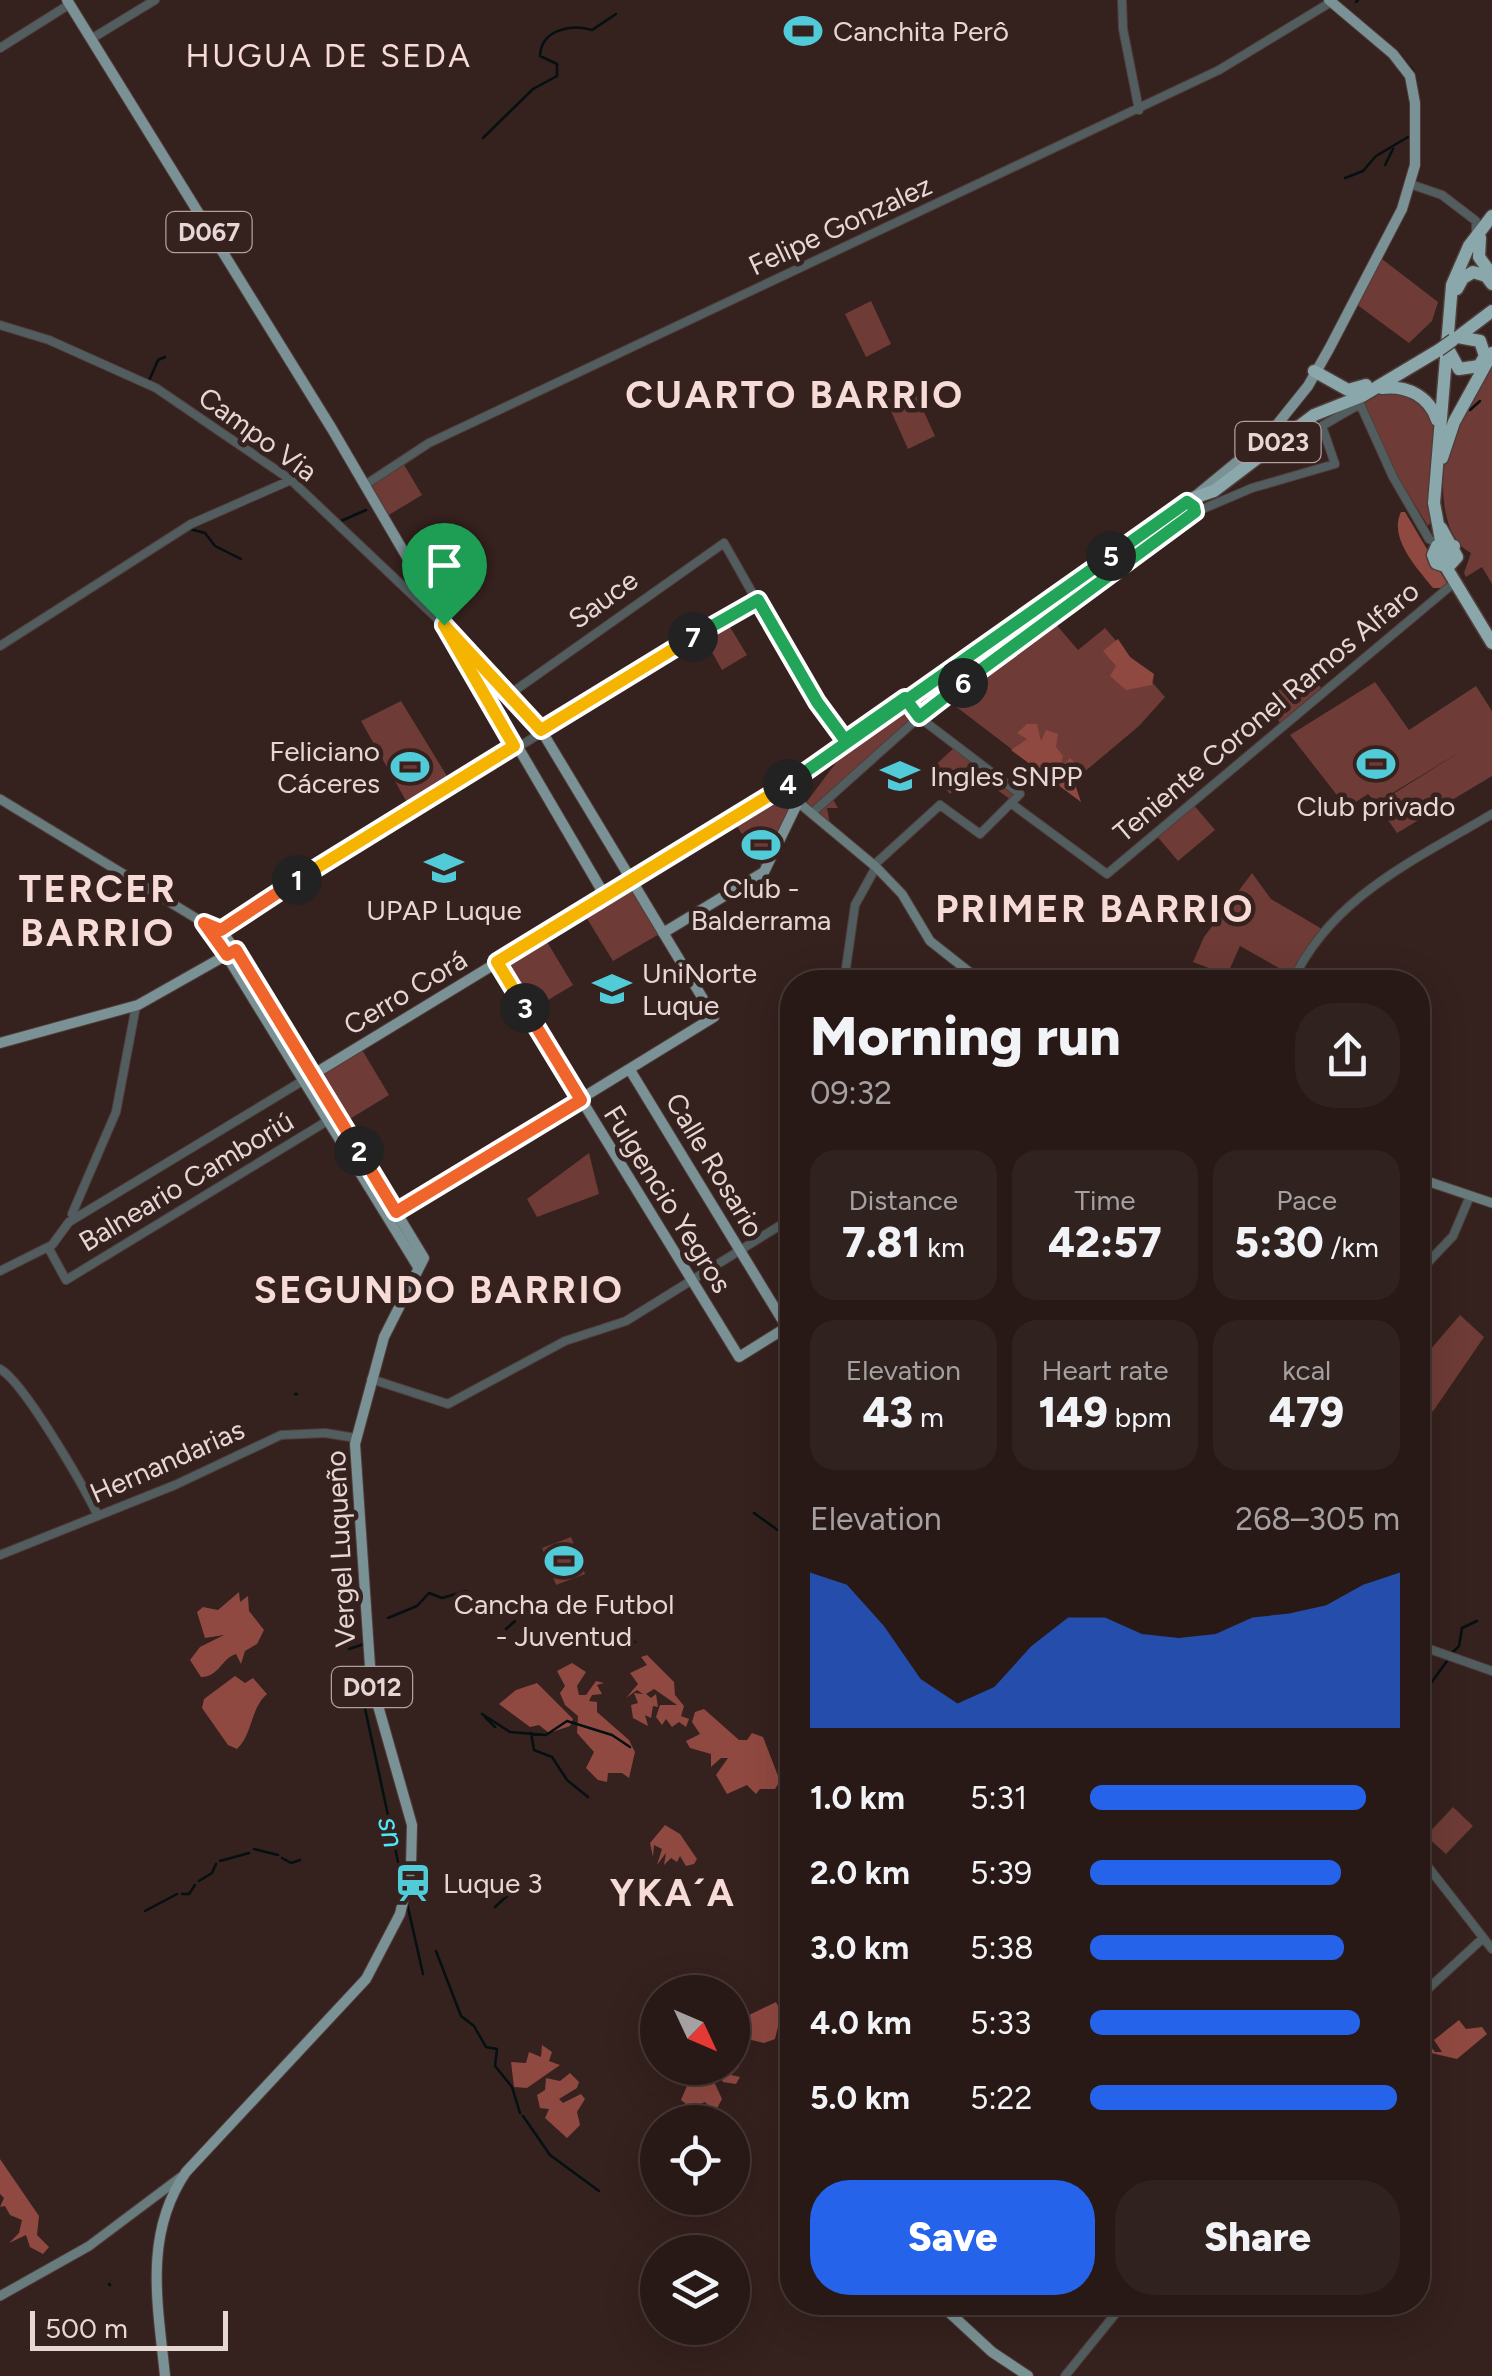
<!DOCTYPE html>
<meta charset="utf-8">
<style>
body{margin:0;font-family:Figtree,sans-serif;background:#30221f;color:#f1f3f6;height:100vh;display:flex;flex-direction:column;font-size:38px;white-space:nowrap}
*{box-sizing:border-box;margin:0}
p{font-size:32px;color:#a5a0a1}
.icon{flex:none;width:55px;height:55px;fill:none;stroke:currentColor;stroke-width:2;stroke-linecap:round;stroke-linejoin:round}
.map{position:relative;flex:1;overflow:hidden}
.side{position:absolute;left:780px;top:970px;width:650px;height:1345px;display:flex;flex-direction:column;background:#281916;border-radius:40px;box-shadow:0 10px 40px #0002,0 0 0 2px #443835}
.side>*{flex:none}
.needle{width:65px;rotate:134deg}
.fabs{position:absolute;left:640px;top:1975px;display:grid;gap:20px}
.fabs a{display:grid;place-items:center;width:110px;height:110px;border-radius:50%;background:#281916;box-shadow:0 10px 40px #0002,0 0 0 2px #443835;font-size:50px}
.scale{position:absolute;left:30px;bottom:25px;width:198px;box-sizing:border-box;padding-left:10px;border:5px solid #e6d7d5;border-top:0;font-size:28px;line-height:35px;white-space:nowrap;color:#e6d7d5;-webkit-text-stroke:8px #35211e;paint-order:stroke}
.pin{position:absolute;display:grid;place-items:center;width:85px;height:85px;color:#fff;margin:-102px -42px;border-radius:50% 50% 50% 0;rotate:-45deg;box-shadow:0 0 10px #0007}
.pin .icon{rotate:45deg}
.km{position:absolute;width:50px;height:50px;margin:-25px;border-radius:50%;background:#222;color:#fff;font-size:28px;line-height:50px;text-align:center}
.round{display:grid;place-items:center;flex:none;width:105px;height:105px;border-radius:40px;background:#30221f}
.summary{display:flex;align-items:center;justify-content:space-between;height:170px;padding:0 30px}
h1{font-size:55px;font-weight:800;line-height:75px}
.figures{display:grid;grid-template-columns:repeat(3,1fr);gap:15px;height:170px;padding:10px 30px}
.figures div{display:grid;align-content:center;border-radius:25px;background:#30221f;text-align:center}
.figures b{font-size:42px;font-weight:800}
.figures small{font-size:28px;font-weight:400}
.figures p{font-size:28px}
.chart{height:280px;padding:20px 30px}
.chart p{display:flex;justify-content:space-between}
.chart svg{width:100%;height:180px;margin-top:10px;fill:#2563eb;opacity:.7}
.action{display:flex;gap:20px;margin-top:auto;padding:20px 30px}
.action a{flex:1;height:115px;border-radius:40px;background:#2563eb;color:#fff;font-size:40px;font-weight:800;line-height:115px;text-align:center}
.action a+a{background:#30221f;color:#f1f3f6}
ul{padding:0 30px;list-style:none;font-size:32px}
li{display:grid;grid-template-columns:160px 120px 1fr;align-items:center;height:75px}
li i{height:25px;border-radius:12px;background:#2563eb}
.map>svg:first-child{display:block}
.green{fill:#6e3b36}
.forest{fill:#904941}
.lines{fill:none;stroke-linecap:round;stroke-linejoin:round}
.stream{stroke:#041012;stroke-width:2.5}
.tertiary-casing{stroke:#513e3b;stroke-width:10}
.secondary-casing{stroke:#513e3b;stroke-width:11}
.primary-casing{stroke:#513e3b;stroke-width:12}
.motorway-casing{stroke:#513e3b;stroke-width:15}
.tertiary{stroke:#515d5e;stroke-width:8}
.secondary{stroke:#687b7d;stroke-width:9}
.primary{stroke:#7a9295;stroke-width:10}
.motorway{stroke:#8aa7ab;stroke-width:12}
.motorway-bridge-casing{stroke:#513e3b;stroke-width:15;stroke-linecap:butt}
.motorway-bridge{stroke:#8aa7ab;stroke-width:12}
.split-1-casing{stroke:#fff;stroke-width:20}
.split-2-casing{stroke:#fff;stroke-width:20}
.split-3-casing{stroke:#fff;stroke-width:20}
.split-4-casing{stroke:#fff;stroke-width:20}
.split-5-casing{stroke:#fff;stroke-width:20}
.split-6-casing{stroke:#fff;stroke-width:20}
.split-7-casing{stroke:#fff;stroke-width:20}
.split-8-casing{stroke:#fff;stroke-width:20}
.split-1{stroke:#f5b400;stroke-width:12}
.split-2{stroke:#f0652b;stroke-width:12}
.split-3{stroke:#f0652b;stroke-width:12}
.split-4{stroke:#f5b400;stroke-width:12}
.split-5{stroke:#22a559;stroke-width:12}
.split-6{stroke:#22a559;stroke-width:12}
.split-7{stroke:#22a559;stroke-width:12}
.split-8{stroke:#f5b400;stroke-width:12}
.labels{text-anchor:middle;stroke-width:9;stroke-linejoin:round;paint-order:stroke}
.shield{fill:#35211e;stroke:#b1a09e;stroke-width:2.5}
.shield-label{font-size:25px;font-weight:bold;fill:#e6d7d5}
.poi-label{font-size:28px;fill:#e6d7d5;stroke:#35211e;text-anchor:start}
.street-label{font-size:28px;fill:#e6d7d5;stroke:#35211e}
.water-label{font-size:30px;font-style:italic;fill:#4de9f9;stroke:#35211e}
.quarter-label{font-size:32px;letter-spacing:2.5px;fill:#f7dbd6;stroke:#35211e}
.district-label{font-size:38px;font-weight:bold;letter-spacing:2.5px;fill:#f7dbd6;stroke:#35211e}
</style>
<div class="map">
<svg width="1492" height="2376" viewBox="0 0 1492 2376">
<rect width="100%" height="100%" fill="#35211e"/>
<path class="green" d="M1382,259L1438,302L1432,321L1409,343L1356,304Z
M871,301L891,344L866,357L845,314Z
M1492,359V584L1482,567L1466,577L1464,573L1471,553C1437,536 1439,468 1451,436C1461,410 1479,384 1492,359Z
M913,388L935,436L908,449L886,400Z
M1386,390L1420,398L1434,416L1432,520L1428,526L1394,471L1363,404Z
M403,463L422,495L387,516L369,485Z
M727,622L747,655L722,670L703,636Z
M1054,622L1078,650L1105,628L1165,697L1139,726L1064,789L946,699Z
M1307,667L1321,688L1280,723L1265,701Z
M1375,682L1409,730L1476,686L1492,711V776L1397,833L1377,804L1463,750L1376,803L1368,794L1347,808L1290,735Z
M401,701L450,781L409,806L361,721Z
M903,709L914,719L831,796L838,808H827L830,824L805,804L838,760Z
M955,747L1017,795L1011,800L974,773L950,794L930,770Z
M785,788L794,803L763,869L734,821Z
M1193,804L1215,830L1178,861L1156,835Z
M1252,873L1271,899L1322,929L1293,976L1240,946L1227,975L1193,962L1204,937Z
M630,883L661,933L613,961L583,912Z
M544,937L573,985L530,1011L501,963Z
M361,1048L389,1095L345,1122L317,1075Z
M589,1153L599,1194L537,1217L527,1199Z
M1460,1315L1484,1337L1434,1410L1418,1423V1364Z
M571,1537L585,1574L556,1585L542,1548Z
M1453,1807L1473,1826L1446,1854L1426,1836Z"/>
<path class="forest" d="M1401,512H1405L1447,583L1444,588H1433C1418,569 1388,538 1401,512Z
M1118,639L1130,657L1154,674L1152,685L1126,690L1110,676L1116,666L1103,651Z
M1027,724H1037L1041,741L1046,730L1058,734L1056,747L1063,756L1060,769L1070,758L1082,769L1074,781L1081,802L1011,750L1027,739L1017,733Z
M239,1592L240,1602L248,1596L249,1611L264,1630L257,1644L245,1651L241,1664L236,1654C222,1658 219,1677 201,1677L190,1660L200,1647L224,1635L205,1638L197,1612L203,1607L218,1610Z
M647,1655L674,1682L675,1695L684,1706L681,1716L689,1719L686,1727L679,1722L672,1727L666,1719L662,1725L656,1717L660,1705H677L654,1689L646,1694L651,1698L656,1694L658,1707L653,1706L651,1718L645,1715L648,1726L633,1718L631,1705L638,1703L634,1693L643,1694L637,1690L626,1698L638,1684L630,1673L647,1665L641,1657Z
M572,1663L586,1672L577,1686L579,1695H586L596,1681L604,1683L597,1685L602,1694L592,1695L589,1701L597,1702V1712L629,1740L635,1752L629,1778L622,1773H608L607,1782L598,1780L586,1768L594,1752L577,1733L578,1716L565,1705L560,1693L565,1686L557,1671Z
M235,1676L245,1683L253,1678L267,1694C250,1709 253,1734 237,1749L228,1745L202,1708L204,1699Z
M537,1683L573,1719L570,1726L549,1733L539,1725L530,1727L499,1704L516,1690Z
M704,1709L739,1740H747L752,1733L763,1737L780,1781L775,1789H760L756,1794L747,1785L727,1794L716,1775L728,1758H721L711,1767V1754L690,1748L686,1741L700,1734L692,1722L695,1712Z
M665,1825L680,1834L697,1859L694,1864L686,1866L680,1856L677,1862L671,1858L664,1865L666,1853L657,1865L662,1849L654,1845L653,1857L650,1843Z
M776,2002L781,2012H787L781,2014L775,2039L764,2043L743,2038L746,2047L733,2056V2036H738L735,2019L733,2032L734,2006L742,2003L747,2016Z
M1459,2020L1466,2029L1482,2027L1487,2034L1457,2059L1418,2050V2042L1425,2040L1435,2052H1442L1434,2040Z
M542,2045L552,2052L549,2061L560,2065L527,2088L514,2087L511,2062L526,2063L529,2052L541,2057Z
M733,2060L739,2067L731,2075L740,2077L736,2084L723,2082L717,2073L711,2075L722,2099L715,2112L705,2102L691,2108L681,2100L689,2081L699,2085L709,2068H732Z
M570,2073L579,2082L577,2088L559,2099L563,2103L581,2094L585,2099L577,2112L580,2125L567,2138L545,2118L549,2109L540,2108L537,2095L545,2090L546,2078L560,2081Z
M0,2159L39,2216L37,2235L49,2247L43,2254L30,2247L26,2235L9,2243L19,2233L22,2220L10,2215L5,2206L0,2207L4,2198L0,2194Z"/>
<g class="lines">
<path class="stream" d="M1356,2L1358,0
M1399,54L1413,71
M1415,78L1420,115
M483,138L533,89L557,76V64L540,56C541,29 572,24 592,30L616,14
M1385,165L1393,149
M1345,178L1363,171L1376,156L1408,137
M148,383L158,360L165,357
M1470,410L1480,401
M246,504L288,485
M341,521L366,510
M190,529L205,533L215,546L241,559
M295,1394H297
M754,1513L779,1531
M517,1606V1605
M388,1618L417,1606L429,1593L442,1598L466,1591
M506,1629L515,1621
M624,1643L635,1642
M349,1649L364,1644
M1452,1653L1459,1646L1462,1628L1477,1621
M1418,1685L1431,1683L1447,1661
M363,1699L403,1885
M482,1714L510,1732L546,1735L567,1721L612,1735L630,1747
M485,1717L495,1727
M531,1733L534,1750L552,1757L567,1780L588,1797
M254,1849L278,1855
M282,1858L291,1863L300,1860
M220,1861L249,1853
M199,1881L212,1873L216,1864
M182,1894H189L195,1885
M407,1903L423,1974
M495,1907L507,1896
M145,1911L177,1894
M436,1951L461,2016L474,2026L486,2047L497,2049L495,2066L512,2087L520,2113
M523,2116L550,2155L599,2191
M109,2284L110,2285"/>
<g class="tertiary-casing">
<path id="tertiary" d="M1122,0L1123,29L1139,110
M91,39L155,0
M0,48L70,4
M1410,184L1442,195L1476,221V232
M0,325L49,340L156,388L291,480L444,625
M365,485L429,443L1219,70L1331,2
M0,646L191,524L291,480
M510,694L724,543C742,573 828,734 849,741
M1012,804L1107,874L1454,583
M812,813L936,702L1198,511L1252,488L1335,464L1322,426L1360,404L1393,477L1429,539L1439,544
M874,865L940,805L980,834L1020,794L924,721L905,700
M217,933L758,599
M844,982L855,905L876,867
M1292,982C1331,897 1415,860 1492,814
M72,1214L116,1112L136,1006
M48,1247L66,1280L337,1115
M0,1271L52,1245L69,1222L304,1080
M1418,1273L1453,1236L1470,1196
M0,1369C24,1382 84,1487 98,1516
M371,1379L448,1404L565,1341L626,1321L792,1218
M0,1555L175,1485L281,1435L325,1433L356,1438
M1418,1645L1492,1671
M1418,1854L1492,1949
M1418,1998L1482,1939
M1065,2376L1125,2302"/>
</g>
<g class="secondary-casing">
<path id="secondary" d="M0,799L204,923
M798,802L876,867L902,894L930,941L982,982
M1418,1178L1492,1203
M0,2296L89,2246L181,2177"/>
</g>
<g class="primary-casing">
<path id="primary" d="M67,0L332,429L605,896
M209,927L418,1267
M663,933L764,872L798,802L786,782
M497,962L739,1357L787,1327
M0,1043L138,1005L230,953
M630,1070L792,1336
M304,1080L779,791L1193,498L1267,437L1308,386L1329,349L1402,209L1415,165V103L1410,76L1393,54L1329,0
M388,1217L714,1017L541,730L451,629
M938,2302L992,2352L1028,2376
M165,2376C158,2305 143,2235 186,2172L366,1979L400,1914L411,1867L412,1825L371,1681L355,1444L384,1337L424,1258L252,974L221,930L204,923"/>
</g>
<g class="motorway-casing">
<path id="motorway" d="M1492,216L1469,246L1452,285L1434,503L1446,567L1492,643
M1480,238L1479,257L1492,275
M1457,289L1463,278L1473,272L1486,276L1492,284
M1459,336L1492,311
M1448,349L1459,369L1479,366L1485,356L1480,341L1458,337
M1314,371L1348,390L1366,385
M1382,388C1407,385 1429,396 1437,420
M1442,458L1454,422L1492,353
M1193,498L1214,491L1314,415L1362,396L1439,350
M1441,528L1457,557L1448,567L1436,563L1433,555L1437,546H1454"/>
</g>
<use href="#tertiary" class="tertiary"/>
<use href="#secondary" class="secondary"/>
<use href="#primary" class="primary"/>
<use href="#motorway" class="motorway"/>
<g class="motorway-bridge-casing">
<path id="motorway-bridge" d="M1439,350L1453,340"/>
</g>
<use href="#motorway-bridge" class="motorway-bridge"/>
</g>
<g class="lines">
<g class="split-1-casing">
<path id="split-1" d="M297,880L514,746L444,625"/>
</g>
<g class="split-2-casing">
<path id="split-2" d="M297,880L221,930L204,923L227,955L236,950L359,1151"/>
</g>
<g class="split-3-casing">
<path id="split-3" d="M359,1151L396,1212L581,1100L525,1008"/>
</g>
<g class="split-4-casing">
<path id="split-4" d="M525,1008L497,962L788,784"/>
</g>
<g class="split-5-casing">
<path id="split-5" d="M788,784L1111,556"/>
</g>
<g class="split-6-casing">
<path id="split-6" d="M963,683L1195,512L1194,507L1187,502L1111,556"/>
</g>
<g class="split-7-casing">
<path id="split-7" d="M693,637L758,600L817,702L845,740L905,698L919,717L963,683"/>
</g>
<g class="split-8-casing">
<path id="split-8" d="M444,625L541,730L693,637"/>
</g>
<use href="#split-1" class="split-1"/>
<use href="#split-2" class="split-2"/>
<use href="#split-3" class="split-3"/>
<use href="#split-4" class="split-4"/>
<use href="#split-5" class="split-5"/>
<use href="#split-6" class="split-6"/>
<use href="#split-7" class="split-7"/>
<use href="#split-8" class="split-8"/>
</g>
<defs>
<g id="stadium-bare" transform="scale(3)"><path d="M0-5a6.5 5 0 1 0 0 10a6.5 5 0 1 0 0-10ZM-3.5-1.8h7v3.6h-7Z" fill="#52cbd8" stroke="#35211e" stroke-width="2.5" paint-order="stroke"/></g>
<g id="university-bare" transform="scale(3)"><path d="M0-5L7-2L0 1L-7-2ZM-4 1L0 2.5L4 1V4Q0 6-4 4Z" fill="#52cbd8" stroke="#35211e" stroke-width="2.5" paint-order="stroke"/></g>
<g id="station-bare" transform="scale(3)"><path d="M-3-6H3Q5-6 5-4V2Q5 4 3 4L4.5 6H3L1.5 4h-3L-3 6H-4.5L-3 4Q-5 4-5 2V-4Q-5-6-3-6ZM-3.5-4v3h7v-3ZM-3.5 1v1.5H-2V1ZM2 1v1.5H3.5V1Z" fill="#52cbd8" stroke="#35211e" stroke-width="2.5" paint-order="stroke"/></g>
</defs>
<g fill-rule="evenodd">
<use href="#stadium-bare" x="803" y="31"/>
<use href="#stadium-bare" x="1376" y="764"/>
<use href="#stadium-bare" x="410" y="767"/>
<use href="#university-bare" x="900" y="776"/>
<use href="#stadium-bare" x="761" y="845"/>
<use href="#university-bare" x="444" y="868"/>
<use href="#university-bare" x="612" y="989"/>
<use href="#stadium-bare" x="564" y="1561"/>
<use href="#station-bare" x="413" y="1883"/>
</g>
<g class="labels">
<g class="shield">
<rect x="166.5" y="212" width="85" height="40" rx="8"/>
<rect x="1235.5" y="422" width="85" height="40" rx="8"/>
<rect x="332" y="1667" width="80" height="40" rx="8"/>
</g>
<g class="shield-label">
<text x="209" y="241">D067</text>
<text x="1278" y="451">D023</text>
<text x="372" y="1696">D012</text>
</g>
<g class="poi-label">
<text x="833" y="41">Canchita Perô</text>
<text x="380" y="761" text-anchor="end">Feliciano<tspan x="380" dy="32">Cáceres</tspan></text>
<text x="930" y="786">Ingles SNPP</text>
<text x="1376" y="816" text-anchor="middle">Club privado</text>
<text x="761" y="898" text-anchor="middle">Club -<tspan x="761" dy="32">Balderrama</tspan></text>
<text x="444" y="920" text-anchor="middle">UPAP Luque</text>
<text x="642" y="983">UniNorte<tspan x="642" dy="32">Luque</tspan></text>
<text x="564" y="1614" text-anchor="middle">Cancha de Futbol<tspan x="564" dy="32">- Juventud</tspan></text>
<text x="443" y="1893">Luque 3</text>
</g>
<g class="street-label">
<text transform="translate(840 225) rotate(-25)" y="10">Felipe Gonzalez</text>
<text transform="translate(258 434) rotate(36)" y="10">Campo Via</text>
<text transform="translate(603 599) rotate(-36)" y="10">Sauce</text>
<text transform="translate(1266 711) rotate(-40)" y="10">Teniente Coronel Ramos Alfaro</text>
<text transform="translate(405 992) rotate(-31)" y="10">Cerro Corá</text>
<text transform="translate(715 1165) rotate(59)" y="10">Calle Rosario</text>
<text transform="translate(186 1181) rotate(-31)" y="10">Balneario Camboriú</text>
<text transform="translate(668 1199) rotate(58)" y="10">Fulgencio Yegros</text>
<text transform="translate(167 1461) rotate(-24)" y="10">Hernandarias</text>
<text transform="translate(340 1549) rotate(-93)" y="10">Vergel Luqueño</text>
</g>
<g class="water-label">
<text transform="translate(391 1832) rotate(77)" y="10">sn</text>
</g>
<g class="quarter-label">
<text x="329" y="67">HUGUA DE SEDA</text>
</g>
<g class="district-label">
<text x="795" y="408">CUARTO BARRIO</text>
<text x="98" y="902">TERCER<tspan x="98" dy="44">BARRIO</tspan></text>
<text x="1095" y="922">PRIMER BARRIO</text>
<text x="439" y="1303">SEGUNDO BARRIO</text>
<text x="673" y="1906">YKA´A</text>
</g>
</g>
</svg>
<div class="fabs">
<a><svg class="needle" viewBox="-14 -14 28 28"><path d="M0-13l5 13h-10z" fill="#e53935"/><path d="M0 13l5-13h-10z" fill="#a5a0a1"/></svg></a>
<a><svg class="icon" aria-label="locate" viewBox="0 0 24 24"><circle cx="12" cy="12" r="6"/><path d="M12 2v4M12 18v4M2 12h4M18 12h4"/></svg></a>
<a><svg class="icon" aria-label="layers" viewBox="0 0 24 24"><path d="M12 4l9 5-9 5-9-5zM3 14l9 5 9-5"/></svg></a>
</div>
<div class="scale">500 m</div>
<div class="pin" style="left:444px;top:625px;background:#1e9e55"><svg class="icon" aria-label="arrive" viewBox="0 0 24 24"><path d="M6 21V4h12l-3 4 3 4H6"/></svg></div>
<b class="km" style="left:297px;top:880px">1</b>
<b class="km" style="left:359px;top:1151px">2</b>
<b class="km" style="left:525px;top:1008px">3</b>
<b class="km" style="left:788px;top:784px">4</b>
<b class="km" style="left:1111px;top:556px">5</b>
<b class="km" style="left:963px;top:683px">6</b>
<b class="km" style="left:693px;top:637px">7</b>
<section class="side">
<div class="summary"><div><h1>Morning run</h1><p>09:32</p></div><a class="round"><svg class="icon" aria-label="share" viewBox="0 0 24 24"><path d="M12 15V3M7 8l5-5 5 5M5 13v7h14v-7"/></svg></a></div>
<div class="figures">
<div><p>Distance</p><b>7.81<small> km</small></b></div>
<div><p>Time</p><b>42:57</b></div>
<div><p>Pace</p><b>5:30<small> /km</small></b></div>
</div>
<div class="figures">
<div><p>Elevation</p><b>43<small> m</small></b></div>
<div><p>Heart rate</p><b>149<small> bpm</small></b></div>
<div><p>kcal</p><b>479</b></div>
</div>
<div class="chart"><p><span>Elevation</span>268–305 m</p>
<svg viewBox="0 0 160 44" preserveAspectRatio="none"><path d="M0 44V6L10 9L20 19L30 32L40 38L50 34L60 24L70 17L80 17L90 21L100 22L110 21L120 17L130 16L140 14L150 9L160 6V44z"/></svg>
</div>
<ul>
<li><b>1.0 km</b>5:31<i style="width:89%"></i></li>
<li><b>2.0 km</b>5:39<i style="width:81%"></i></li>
<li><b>3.0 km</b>5:38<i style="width:82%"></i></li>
<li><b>4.0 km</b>5:33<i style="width:87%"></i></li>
<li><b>5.0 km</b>5:22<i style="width:99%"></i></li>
</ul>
<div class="action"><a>Save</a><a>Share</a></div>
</section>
</div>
